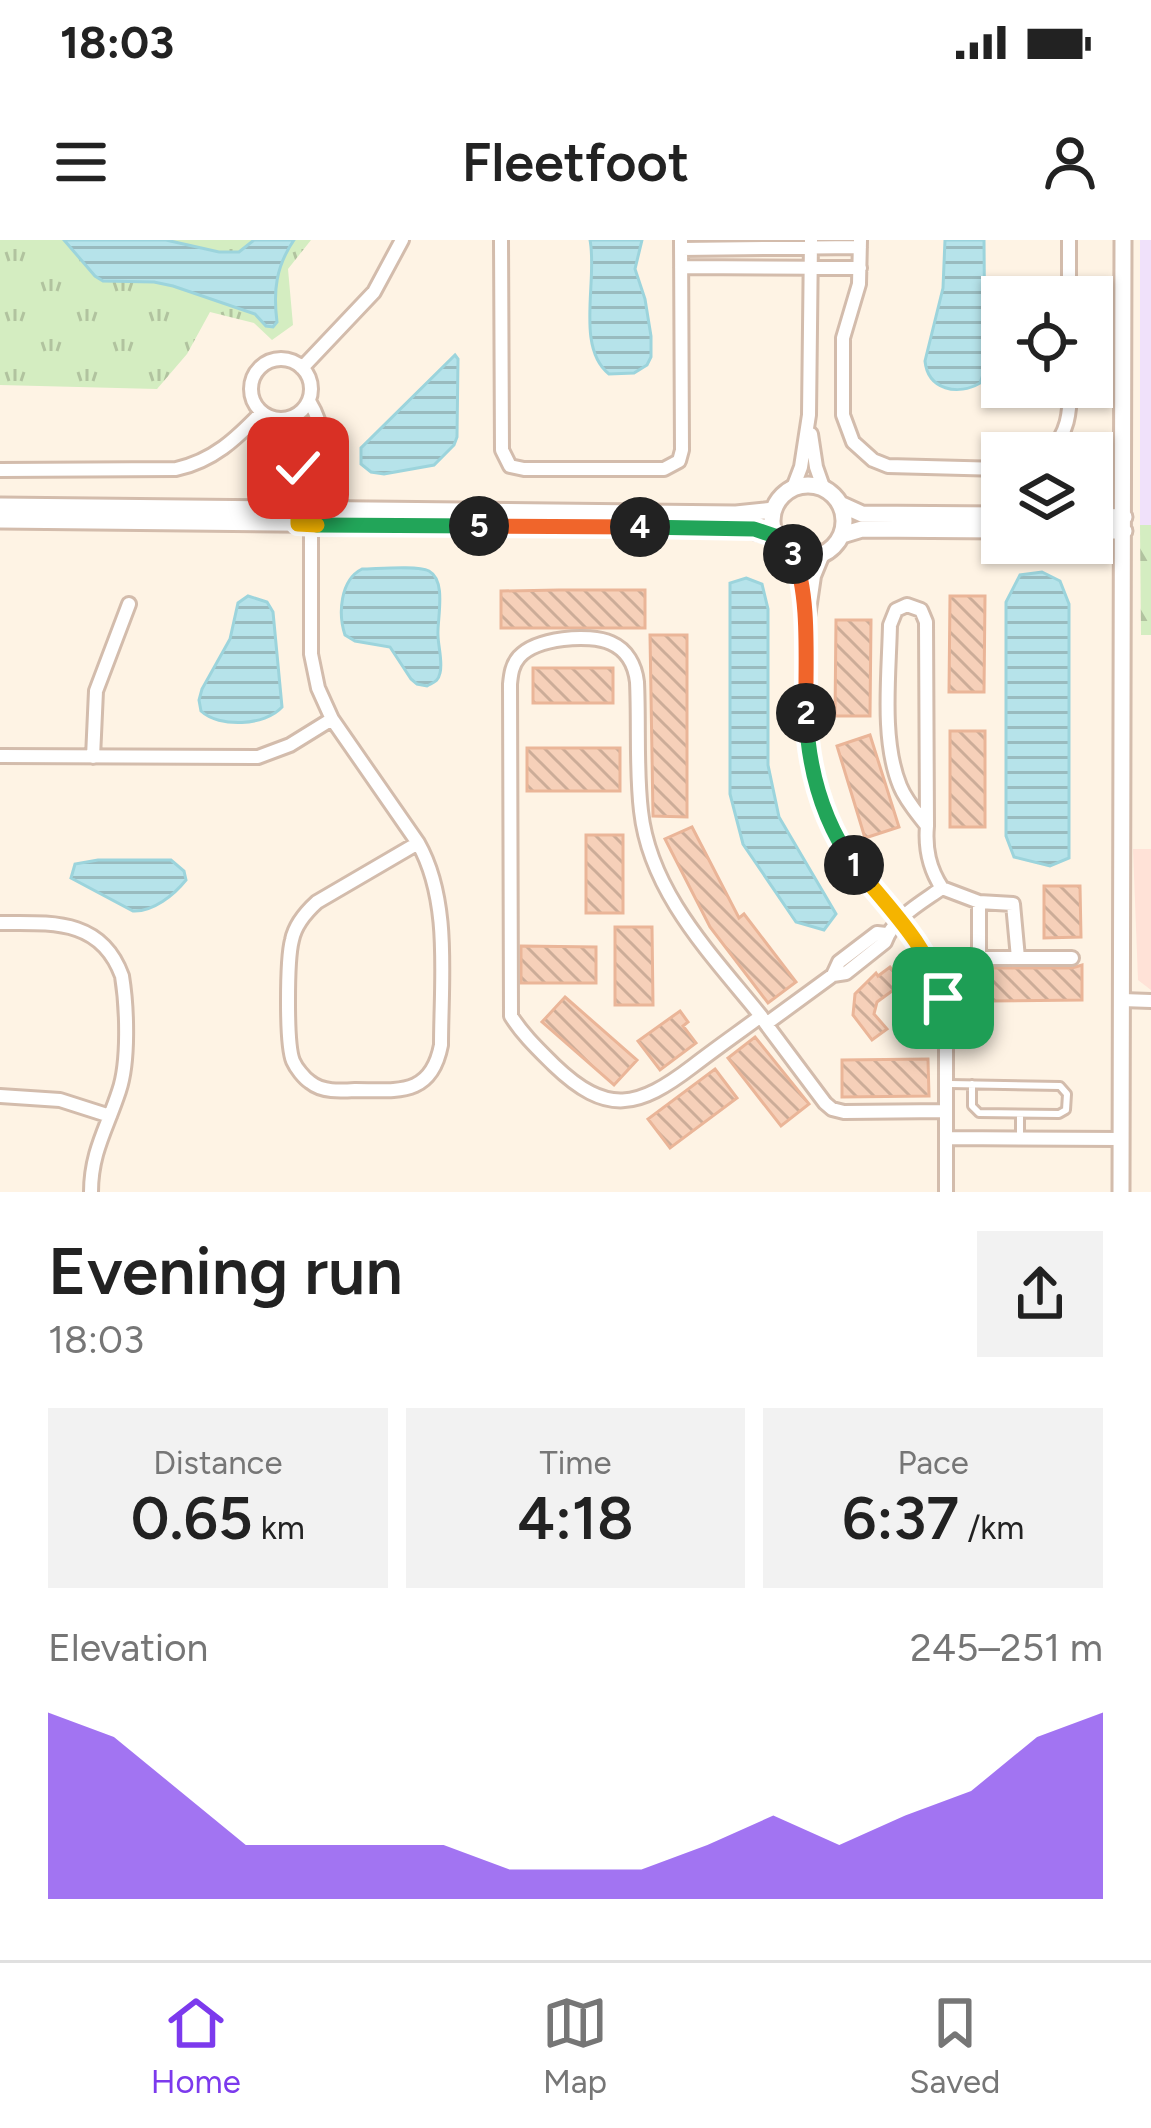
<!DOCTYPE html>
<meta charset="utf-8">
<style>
body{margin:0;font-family:Figtree,sans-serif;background:#f2f2f2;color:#222;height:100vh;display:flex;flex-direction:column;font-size:45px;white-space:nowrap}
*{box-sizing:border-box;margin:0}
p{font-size:39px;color:#767676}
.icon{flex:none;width:66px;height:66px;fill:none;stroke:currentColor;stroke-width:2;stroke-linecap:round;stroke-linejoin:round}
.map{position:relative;height:952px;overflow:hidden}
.side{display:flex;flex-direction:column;background:#fff;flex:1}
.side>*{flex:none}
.fabs{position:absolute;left:981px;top:36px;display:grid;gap:24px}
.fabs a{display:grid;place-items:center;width:132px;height:132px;border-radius:0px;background:#fff;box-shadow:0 3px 9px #0004;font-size:60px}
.pin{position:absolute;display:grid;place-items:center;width:102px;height:102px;color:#fff;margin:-51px;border-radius:24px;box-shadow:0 6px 18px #0006}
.km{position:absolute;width:60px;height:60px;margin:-30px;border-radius:50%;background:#222;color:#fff;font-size:33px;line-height:60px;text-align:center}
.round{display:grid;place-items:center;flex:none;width:126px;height:126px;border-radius:0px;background:#f2f2f2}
.summary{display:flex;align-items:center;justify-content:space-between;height:204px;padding:0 48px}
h1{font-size:66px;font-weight:600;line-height:90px}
.metrics{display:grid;grid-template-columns:repeat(3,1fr);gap:18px;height:204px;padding:12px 48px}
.metrics div{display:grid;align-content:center;border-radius:0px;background:#f2f2f2;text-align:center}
.metrics b{font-size:60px;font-weight:600}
.metrics small{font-size:33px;font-weight:400}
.metrics p{font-size:33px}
.chart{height:336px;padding:24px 48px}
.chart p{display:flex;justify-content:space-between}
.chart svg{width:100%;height:216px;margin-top:12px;fill:#7c3aed;opacity:.7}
.status{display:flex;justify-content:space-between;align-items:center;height:84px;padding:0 60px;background:#fff;direction:ltr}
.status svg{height:33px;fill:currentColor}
header{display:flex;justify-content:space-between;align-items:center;height:156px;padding:0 48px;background:#fff;font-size:54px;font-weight:600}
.menu{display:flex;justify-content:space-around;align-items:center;height:168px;border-top:3px solid #e0e0e0;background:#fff;font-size:33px;color:#767676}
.menu a{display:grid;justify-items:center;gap:6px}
.menu .current{color:#7c3aed}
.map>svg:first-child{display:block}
.commercial{fill:#ffe2d7}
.education{fill:#f0e1fa}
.grass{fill:url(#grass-tufts)}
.forest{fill:url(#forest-firs)}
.water{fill:url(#water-rules);stroke:#9cd4dc;stroke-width:3}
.building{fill:url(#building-back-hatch);stroke:#eab598;stroke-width:3}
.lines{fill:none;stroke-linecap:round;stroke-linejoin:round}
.service-casing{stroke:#d3bcac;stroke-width:12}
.minor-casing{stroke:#d3bcac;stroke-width:18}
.tertiary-casing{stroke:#d3bcac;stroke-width:21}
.service{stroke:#fff;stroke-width:6}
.minor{stroke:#fff;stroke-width:12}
.tertiary{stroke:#fff;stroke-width:15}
.split-1-casing{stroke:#fff;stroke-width:24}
.split-2-casing{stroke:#fff;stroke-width:24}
.split-3-casing{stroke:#fff;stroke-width:24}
.split-4-casing{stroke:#fff;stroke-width:24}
.split-5-casing{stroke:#fff;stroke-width:24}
.split-6-casing{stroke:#fff;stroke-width:24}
.split-7-casing{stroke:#fff;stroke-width:24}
.split-1{stroke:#f5b400;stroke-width:15}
.split-2{stroke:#22a559;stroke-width:15}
.split-3{stroke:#f0652b;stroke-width:15}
.split-4{stroke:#22a559;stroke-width:15}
.split-5{stroke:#f0652b;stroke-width:15}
.split-6{stroke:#22a559;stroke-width:15}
.split-7{stroke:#f5b400;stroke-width:15}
</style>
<div class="status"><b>18:03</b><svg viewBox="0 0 49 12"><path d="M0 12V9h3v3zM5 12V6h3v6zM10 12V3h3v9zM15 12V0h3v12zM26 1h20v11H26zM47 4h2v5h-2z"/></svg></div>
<header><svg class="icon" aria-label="menu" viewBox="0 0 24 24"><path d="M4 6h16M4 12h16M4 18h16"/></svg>Fleetfoot<svg class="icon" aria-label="person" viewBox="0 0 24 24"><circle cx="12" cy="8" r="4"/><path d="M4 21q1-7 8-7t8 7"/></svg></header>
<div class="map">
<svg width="1151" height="952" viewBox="0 0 1151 952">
<defs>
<pattern id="grass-tufts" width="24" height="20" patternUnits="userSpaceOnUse" patternTransform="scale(3)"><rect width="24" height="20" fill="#d4edc1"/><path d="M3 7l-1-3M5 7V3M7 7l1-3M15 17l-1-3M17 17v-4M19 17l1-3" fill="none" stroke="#b1c39f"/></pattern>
<pattern id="forest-firs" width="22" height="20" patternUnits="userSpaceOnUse" patternTransform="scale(3)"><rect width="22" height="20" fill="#d4edc1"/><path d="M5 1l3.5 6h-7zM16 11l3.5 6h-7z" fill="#b1c39f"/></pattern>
<pattern id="water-rules" width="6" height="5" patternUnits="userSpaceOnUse" patternTransform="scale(3)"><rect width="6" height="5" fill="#b6e3ea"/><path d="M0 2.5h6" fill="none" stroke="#99bbbf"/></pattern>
<pattern id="building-back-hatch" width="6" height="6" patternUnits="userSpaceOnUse" patternTransform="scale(3)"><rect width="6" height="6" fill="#f6d0b9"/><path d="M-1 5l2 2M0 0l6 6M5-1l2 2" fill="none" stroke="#ccac98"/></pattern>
</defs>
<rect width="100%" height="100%" fill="#fef3e4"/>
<path class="commercial" d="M1133,609H1151V750L1138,740Z"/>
<path class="education" d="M1140,0H1151V285H1140Z"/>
<path class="grass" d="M0,0H311L288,29L293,85L272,100L254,83L210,72L187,114L157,149L0,145Z"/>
<path class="forest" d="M1140,285H1151V395H1141Z"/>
<path class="water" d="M64,0H166L219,12H239L254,0H294C276,26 273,51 277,82L273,87L266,86L255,74L173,46L154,42L103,41L95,36Z
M590,0H642L635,29L645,59L651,96V117L647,125L634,133L609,134C575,107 598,39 590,0Z
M945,0H984L985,129L980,143C958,156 928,150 925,121L943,48Z
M455,115L458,119L457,197L454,205L434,225L384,234L371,232L361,224V208Z
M362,329C376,329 417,325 429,331C447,341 437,379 438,395C438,406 443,422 440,433C438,442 434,442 427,446L417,444L411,439L390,407L355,401L345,395C338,374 340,340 362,329Z
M1042,332L1060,341L1069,364V618L1050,626L1014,617L1006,596V362L1020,335Z
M746,338L762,344L768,369V525L779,577L836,674L824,690L796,682L743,604L730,554V343Z
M248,356L267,362L273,372L282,467C265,486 219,488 201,471L199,460L202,449L230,399L238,363Z
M98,620H171L184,631L186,640C174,655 153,672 133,671L71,638L75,624Z"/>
<path class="building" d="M559,350H645V388H501V351Z
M950,356H985L984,452H949Z
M836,380H871L870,476H835Z
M650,395H687V577L653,576Z
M533,428H613V463H533Z
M950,491H985V587H950Z
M870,495L899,587L865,598L837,506Z
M527,508H620V551H527Z
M692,587L739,678L744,674L796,742L768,763L710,687L665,599Z
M586,595H623V673H586Z
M1044,646H1080L1081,697L1044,698Z
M615,687H652L653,765H615Z
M521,706L596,707V743H521Z
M1082,725V760L986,761L985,728H1072Z
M890,727L903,743L877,762L874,774L887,789L872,800L853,775L855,754L876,733L878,736Z
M565,757L637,820L614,845L542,782Z
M680,771L688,782L683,786L696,803L660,830L638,801Z
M755,797L809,864L781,886L728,818Z
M928,819L929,856L842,857V820Z
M715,829L737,858L670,908L648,879Z"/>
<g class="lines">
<g class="service-casing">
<path id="service" d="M950,844L1060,846L1067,854L1066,870L1059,874L979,873L972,866V844
M1020,874V898"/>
</g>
<g class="minor-casing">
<path id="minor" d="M501,0L502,210L510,226L524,229H664L679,221L682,210L681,0
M860,0L859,44L843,98V175L853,202L873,220L888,226L1002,229
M1069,0V57
M681,9L860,7
M681,27L860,28
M251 149a30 30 0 1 1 60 0a30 30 0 1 1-60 0Z
M302,128L374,52L402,0
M309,161C330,195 325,230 325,269
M281,179L296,200L298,268
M811,194L816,227L823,247
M1049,213C1068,193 1070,173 1070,147
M0,230L176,229C213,221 236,199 262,172
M793,248L801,227L809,175L811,0
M311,285V414L318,448L332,479L418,603C451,661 441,740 441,805C431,857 397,850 355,850C340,851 322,852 310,842C304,838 296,828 293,821C286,804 287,719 292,700C295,685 306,672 317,662L418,603
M794,315C801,333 801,350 803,369C808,427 799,489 815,545C822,570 836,600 850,621C885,672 940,711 946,777V952
M808,377L814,336L823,314
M0,516L258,517L290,505L332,479
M93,517L96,451L129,364
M927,586C917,573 906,561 900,546C881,500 889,435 890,385L896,370L907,365L921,370L926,382L927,586C925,609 929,628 942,648
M942,648L979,662V718H1072
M979,662L1013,664L1018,718
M0,683C51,683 101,678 122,736C127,767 129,822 119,851C107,888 91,912 91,952
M833,735L839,722L877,693L886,694
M1122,760L1151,761
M761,776C738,793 715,809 693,826C638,868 607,876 554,825C538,809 523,795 511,776L510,444C511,434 512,425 519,417C536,398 589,393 611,403C627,410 635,425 637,442C639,484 636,529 641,571C650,653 712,715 761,776L766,784L825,863L832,869L844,872L946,871
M766,784L833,735L846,733L885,702C893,678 921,663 942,648
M0,856L60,860L110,876
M946,898L1122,899"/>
</g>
<g class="tertiary-casing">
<path id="tertiary" d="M772 281a36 36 0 1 1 72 0a36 36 0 1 1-72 0Z
M840,264L862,274L1002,275
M0,266L736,274L773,270
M1092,276L1124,277
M0,280L743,288L775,296
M1092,291H1124
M842,295L862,289L1002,290
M1121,952L1123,0"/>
</g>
<use href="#service" class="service"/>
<use href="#minor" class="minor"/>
<use href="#tertiary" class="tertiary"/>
</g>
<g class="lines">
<g class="split-1-casing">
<path id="split-1" d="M854,625C887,666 929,706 943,758"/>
</g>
<g class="split-2-casing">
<path id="split-2" d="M806,473C808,528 822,580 854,625"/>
</g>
<g class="split-3-casing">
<path id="split-3" d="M793,314C811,355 805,427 806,473"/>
</g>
<g class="split-4-casing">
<path id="split-4" d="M640,287L754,289L775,296L793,314"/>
</g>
<g class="split-5-casing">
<path id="split-5" d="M479,286L640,287"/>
</g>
<g class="split-6-casing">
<path id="split-6" d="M317,285L479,286"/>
</g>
<g class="split-7-casing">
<path id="split-7" d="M298,228V284L317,285"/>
</g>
<use href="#split-1" class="split-1"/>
<use href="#split-2" class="split-2"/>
<use href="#split-3" class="split-3"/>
<use href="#split-4" class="split-4"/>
<use href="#split-5" class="split-5"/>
<use href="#split-6" class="split-6"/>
<use href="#split-7" class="split-7"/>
</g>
</svg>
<div class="fabs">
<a><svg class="icon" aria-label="locate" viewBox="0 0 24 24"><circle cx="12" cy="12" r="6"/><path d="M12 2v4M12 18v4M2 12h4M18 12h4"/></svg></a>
<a><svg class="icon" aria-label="layers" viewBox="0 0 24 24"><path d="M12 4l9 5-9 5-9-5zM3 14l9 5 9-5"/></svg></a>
</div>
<div class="pin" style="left:943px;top:758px;background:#1e9e55"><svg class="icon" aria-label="arrive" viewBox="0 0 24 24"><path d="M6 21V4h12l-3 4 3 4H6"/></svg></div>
<div class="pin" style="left:298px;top:228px;background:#d93025"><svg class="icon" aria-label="check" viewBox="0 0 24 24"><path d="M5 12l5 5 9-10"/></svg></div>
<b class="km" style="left:854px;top:625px">1</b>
<b class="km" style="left:806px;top:473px">2</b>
<b class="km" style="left:793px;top:314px">3</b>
<b class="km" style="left:640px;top:287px">4</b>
<b class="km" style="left:479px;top:286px">5</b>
</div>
<section class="side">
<div class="summary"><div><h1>Evening run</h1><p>18:03</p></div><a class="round"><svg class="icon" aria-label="share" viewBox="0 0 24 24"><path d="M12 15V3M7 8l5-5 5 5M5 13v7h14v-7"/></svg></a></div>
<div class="metrics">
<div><p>Distance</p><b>0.65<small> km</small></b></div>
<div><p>Time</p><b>4:18</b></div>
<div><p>Pace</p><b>6:37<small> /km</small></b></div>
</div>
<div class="chart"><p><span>Elevation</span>245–251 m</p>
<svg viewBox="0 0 160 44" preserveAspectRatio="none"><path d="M0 44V6L10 11L20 22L30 33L40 33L50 33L60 33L70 38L80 38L90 38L100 33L110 27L120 33L130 27L140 22L150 11L160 6V44z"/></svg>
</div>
</section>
<nav class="menu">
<a class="current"><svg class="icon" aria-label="home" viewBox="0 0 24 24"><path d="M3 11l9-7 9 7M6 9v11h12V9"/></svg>Home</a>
<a><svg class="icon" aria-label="map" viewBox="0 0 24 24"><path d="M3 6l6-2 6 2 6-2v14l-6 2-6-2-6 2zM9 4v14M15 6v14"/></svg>Map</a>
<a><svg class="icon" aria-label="saved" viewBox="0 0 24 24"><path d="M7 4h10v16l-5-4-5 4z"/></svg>Saved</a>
</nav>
